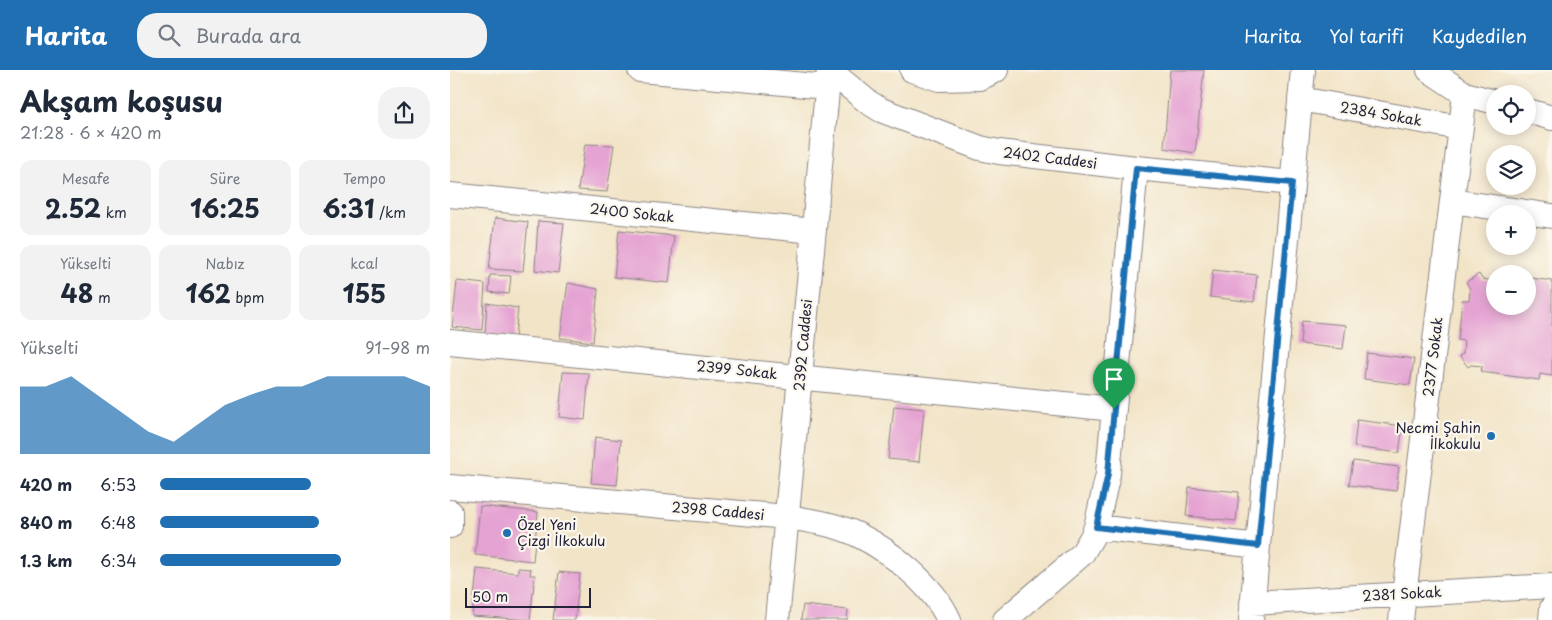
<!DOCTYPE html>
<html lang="tr">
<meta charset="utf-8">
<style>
body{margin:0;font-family:"Playpen Sans",sans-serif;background:#f2f2f3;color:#1f2937;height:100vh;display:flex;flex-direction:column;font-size:19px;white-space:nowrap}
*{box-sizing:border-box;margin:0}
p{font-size:16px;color:#747a83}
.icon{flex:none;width:28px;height:28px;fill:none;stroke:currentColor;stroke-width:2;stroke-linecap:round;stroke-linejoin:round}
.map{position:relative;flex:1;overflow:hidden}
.drawer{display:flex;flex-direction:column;background:#fff;width:450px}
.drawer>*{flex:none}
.controls{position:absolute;left:1036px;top:15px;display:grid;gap:10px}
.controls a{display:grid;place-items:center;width:50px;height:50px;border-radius:50%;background:#fff;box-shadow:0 2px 12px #0003;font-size:25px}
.scale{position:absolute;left:15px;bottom:12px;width:126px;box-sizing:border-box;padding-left:5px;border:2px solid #22223b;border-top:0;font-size:14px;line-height:18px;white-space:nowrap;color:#22223b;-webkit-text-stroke:4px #fbf7ec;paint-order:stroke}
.pin{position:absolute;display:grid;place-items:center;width:42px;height:42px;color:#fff;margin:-51px -21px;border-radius:50% 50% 50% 0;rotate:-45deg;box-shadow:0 0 5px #0007}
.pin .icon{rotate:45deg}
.round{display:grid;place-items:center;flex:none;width:52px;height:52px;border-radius:20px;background:#f2f2f3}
.head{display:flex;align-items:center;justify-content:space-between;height:85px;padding:0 20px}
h1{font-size:28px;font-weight:700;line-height:38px}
.figures{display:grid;grid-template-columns:repeat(3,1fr);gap:8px;height:85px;padding:5px 20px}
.figures div{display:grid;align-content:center;border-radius:12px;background:#f2f2f3;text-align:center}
.figures b{font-size:25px;font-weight:700}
.figures small{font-size:14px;font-weight:400}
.figures p{font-size:14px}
.chart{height:140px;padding:10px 20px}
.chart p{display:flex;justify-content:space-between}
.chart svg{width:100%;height:90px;margin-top:5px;fill:#1f6fb2;opacity:.7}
ul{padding:0 20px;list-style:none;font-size:16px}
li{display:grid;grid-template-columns:80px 60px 1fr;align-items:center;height:38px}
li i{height:12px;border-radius:6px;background:#1f6fb2}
header{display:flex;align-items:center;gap:30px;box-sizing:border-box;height:70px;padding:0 25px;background:#1f6fb2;color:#fff}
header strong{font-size:24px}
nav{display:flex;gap:28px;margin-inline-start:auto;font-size:18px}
.search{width:350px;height:45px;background:#f2f2f3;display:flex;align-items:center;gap:12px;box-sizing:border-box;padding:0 18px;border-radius:20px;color:#747a83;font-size:19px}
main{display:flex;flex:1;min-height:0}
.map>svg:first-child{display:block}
.building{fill:#e5a3d3}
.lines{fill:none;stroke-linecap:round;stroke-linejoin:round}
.minor-casing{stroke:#8a8381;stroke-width:26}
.minor{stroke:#fff;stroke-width:24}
.route-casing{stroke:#fff;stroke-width:10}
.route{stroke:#1f6fb2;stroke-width:6}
.poi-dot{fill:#1f6fb2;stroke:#fbf7ec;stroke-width:2}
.labels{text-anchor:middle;stroke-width:4.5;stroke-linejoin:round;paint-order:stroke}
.street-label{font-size:14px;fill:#22223b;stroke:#fbf7ec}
.poi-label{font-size:14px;fill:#22223b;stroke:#fbf7ec;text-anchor:end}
</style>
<header>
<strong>Harita</strong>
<div class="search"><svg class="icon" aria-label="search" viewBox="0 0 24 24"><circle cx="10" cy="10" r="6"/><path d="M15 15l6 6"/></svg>Burada ara</div>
<nav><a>Harita</a><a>Yol tarifi</a><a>Kaydedilen</a></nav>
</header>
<main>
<section class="drawer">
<div class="head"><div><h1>Akşam koşusu</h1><p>21:28 · 6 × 420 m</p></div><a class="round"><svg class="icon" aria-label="share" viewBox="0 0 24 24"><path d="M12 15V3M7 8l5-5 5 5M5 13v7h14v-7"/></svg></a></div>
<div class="figures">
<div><p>Mesafe</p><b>2.52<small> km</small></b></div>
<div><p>Süre</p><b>16:25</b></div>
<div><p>Tempo</p><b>6:31<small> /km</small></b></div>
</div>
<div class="figures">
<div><p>Yükselti</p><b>48<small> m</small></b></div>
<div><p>Nabız</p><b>162<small> bpm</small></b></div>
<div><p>kcal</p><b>155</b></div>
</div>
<div class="chart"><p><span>Yükselti</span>91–98 m</p>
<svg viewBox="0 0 160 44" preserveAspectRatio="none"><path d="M0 44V11L10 11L20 6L30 15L40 24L50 33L60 38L70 29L80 20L90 15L100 11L110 11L120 6L130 6L140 6L150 6L160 11V44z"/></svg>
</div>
<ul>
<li><b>420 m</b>6:53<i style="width:56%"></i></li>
<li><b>840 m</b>6:48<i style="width:59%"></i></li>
<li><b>1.3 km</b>6:34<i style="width:67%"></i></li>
</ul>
</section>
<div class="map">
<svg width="1102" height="550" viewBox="0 0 1102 550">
<rect width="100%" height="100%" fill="#fbf7ec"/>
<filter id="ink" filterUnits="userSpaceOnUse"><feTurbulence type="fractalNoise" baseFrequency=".02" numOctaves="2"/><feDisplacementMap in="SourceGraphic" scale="10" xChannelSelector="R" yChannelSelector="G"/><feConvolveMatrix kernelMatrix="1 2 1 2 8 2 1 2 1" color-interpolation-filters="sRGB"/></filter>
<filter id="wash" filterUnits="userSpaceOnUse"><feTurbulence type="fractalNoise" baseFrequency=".0096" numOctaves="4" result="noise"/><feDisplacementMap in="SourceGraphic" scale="20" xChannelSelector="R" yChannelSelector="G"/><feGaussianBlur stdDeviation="1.12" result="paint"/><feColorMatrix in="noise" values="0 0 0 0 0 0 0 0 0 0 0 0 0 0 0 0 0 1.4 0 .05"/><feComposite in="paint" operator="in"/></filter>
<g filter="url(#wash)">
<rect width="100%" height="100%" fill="#f2e4c7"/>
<g id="blocks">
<path class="building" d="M720,0H754L745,83L714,78Z
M135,74L164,75L157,122L128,120Z
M45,148L78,152L73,201L39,199Z
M88,151L114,153L108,203L85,200Z
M169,160L224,166L219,213L164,207Z
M763,200L807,205L804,232L760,227Z
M1029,204L1032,209L1045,211V236H1078V212L1081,213V208L1102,211V306L1090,304L1089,310L1031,302L1032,296L1021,295L1018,297L1009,286L1013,284L1014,271L1008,270L1012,230H1019L1020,219L1016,212Z
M40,205L61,206L59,224L39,222Z
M7,211L35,214L32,260L2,257Z
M118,213L148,219L143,272L110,268Z
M37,233L68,238L65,267L35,264Z
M852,251L896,255L893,279L850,274Z
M917,283L964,289L960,315L914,309Z
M113,302L139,303L135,350L109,347Z
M444,336L474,339L469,392L438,389Z
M907,350L953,356L949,383L904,377Z
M145,367L171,370L167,415L141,413Z
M903,391L949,397L946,421L899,415Z
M739,417L789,422L786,451L736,446Z
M30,436L88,442L83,491L25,485Z
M68,498L81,499L80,505H85L80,550L22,546L27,499L68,503Z
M109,502L130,504L125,550H103Z
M353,535L398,540L397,550H351Z"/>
</g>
</g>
<g filter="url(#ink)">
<use href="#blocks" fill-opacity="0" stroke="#8a8381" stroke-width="1"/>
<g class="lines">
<g class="minor-casing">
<path id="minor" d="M190,0L377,17
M379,0L418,32L431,40L530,78L549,82L686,98L842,113
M462,0L489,9L530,8L546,0
M979,0L1015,24L1045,32
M850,29L1011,58
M1078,41L1102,48
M0,125L364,161
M1002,131L1102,146
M0,272L664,339
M0,417L337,447C361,451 386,454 408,465C441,481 484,516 499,550
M0,442V456
M646,457L808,476
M802,533L1102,516
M327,550L379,0
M555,550L632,484L642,467L646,457L658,404L686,98
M801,550L853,0
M951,550L1015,24
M1101,550L1102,538"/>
</g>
<use href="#minor" class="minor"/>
</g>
</g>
<g class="lines" filter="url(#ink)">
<g class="route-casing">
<path id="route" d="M686,98L842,113L808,476L646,457L658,404Z"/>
</g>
<use href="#route" class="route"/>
</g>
<g class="poi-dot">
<circle cx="1041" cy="366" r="5"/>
<circle cx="57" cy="463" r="5"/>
</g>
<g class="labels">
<g class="street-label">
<text transform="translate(931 44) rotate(10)" y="5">2384 Sokak</text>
<text transform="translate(600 88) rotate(7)" y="5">2402 Caddesi</text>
<text transform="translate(182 143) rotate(6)" y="5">2400 Sokak</text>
<text transform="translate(353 275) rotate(-85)" y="5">2392 Caddesi</text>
<text transform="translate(983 287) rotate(-83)" y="5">2377 Sokak</text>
<text transform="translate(287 300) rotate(6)" y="5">2399 Sokak</text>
<text transform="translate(268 441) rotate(5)" y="5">2398 Caddesi</text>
<text transform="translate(952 524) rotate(-3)" y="5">2381 Sokak</text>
</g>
<g class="poi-label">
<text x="1031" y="363">Necmi Şahin<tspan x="1031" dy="16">İlkokulu</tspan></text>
<text x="67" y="460" text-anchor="start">Özel Yeni<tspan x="67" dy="16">Çizgi İlkokulu</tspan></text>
</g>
</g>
</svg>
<div class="controls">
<a><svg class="icon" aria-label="locate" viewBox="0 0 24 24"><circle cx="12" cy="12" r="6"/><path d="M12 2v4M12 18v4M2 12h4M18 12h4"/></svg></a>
<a><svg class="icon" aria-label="layers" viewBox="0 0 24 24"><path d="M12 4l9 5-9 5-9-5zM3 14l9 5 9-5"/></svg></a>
<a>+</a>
<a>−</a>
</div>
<div class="scale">50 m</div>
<div class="pin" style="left:664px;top:339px;background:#1e9e55"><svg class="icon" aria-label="arrive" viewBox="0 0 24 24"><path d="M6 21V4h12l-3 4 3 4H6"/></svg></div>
</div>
</main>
